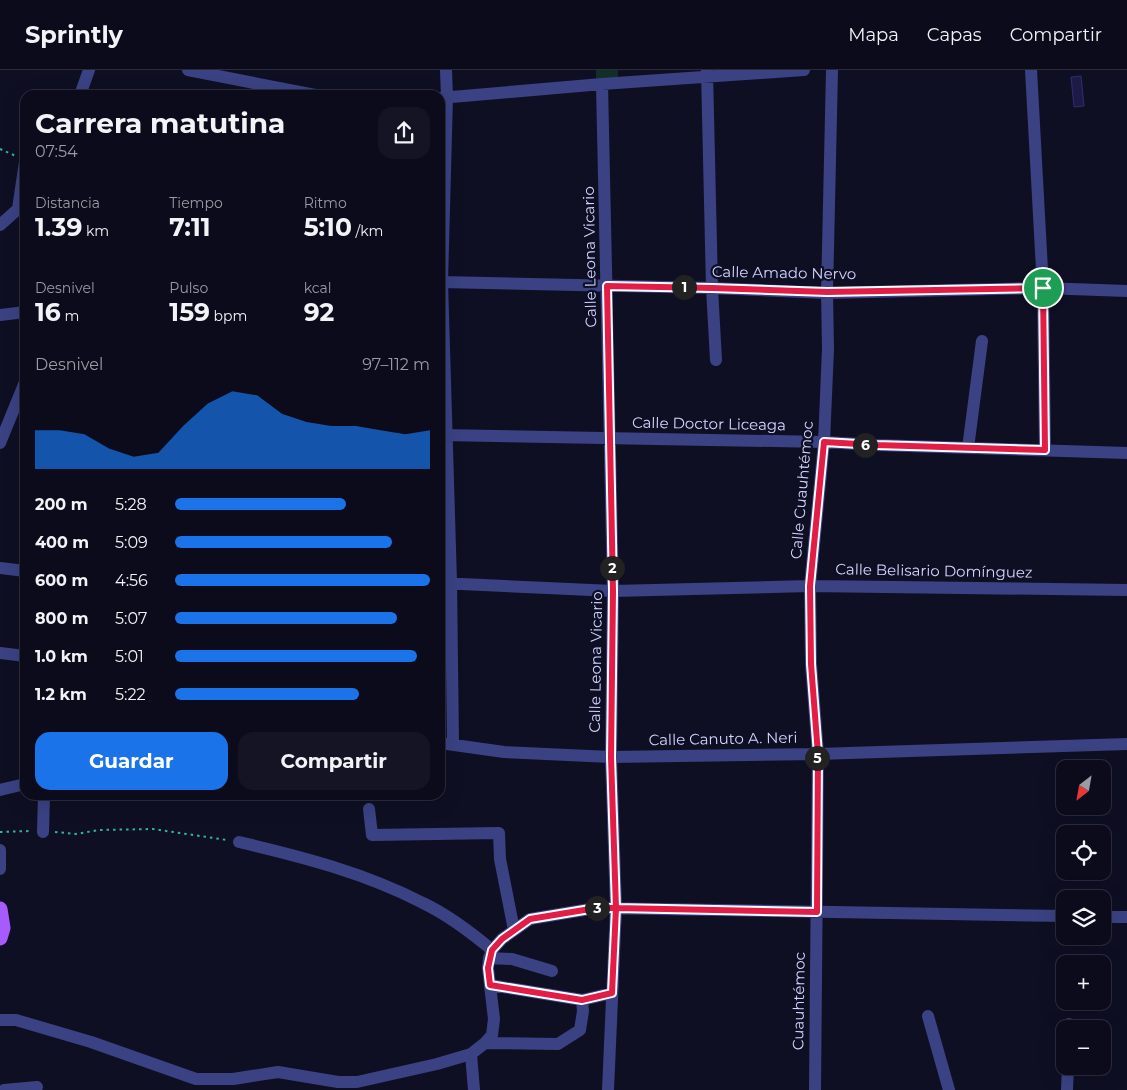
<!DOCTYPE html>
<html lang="es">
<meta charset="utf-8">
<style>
body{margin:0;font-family:Montserrat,sans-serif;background:#141424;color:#f1f3f6;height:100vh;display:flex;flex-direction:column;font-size:19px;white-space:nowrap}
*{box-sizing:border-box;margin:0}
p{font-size:16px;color:#9a9ba3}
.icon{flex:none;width:28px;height:28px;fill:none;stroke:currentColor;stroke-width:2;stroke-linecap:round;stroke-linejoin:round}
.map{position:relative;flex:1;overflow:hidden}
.panel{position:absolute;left:20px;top:20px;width:425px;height:710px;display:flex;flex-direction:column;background:#0b0b1b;border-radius:15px;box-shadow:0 5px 20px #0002,0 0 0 1px #2b2b3a}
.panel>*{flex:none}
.needle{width:32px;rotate:211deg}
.tools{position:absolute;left:1056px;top:690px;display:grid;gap:10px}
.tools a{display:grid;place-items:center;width:55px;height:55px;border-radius:10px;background:#0b0b1b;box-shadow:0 5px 20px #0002,0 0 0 1px #2b2b3a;font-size:25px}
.pin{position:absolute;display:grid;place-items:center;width:42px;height:42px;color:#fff;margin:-21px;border:2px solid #fff;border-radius:50%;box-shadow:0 1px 5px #0007}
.km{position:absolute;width:25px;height:25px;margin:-12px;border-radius:50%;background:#222;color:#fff;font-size:14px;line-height:25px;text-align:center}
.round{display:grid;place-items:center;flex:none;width:52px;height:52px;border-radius:15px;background:#141424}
.summary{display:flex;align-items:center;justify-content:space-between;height:85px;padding:0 15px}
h1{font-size:28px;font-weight:700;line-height:38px}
.stats{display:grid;grid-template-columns:repeat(3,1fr);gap:8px;height:85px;padding:5px 15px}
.stats div{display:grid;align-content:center}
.stats b{font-size:25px;font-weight:700}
.stats small{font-size:14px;font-weight:400}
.stats p{font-size:14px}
.chart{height:140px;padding:10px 15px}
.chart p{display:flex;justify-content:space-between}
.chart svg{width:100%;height:90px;margin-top:5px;fill:#1a73e8;opacity:.7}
.button{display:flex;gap:10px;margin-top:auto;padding:10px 15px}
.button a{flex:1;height:58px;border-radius:15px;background:#1a73e8;color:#fff;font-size:20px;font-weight:700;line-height:58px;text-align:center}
.button a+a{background:#141424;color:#f1f3f6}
ul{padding:0 15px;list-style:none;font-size:16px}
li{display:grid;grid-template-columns:80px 60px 1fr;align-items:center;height:38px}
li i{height:12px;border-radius:6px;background:#1a73e8}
header{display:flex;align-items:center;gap:30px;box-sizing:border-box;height:70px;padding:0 25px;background:#0b0b1b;border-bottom:1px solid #2b2b3a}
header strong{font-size:24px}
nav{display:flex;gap:28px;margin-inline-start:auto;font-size:18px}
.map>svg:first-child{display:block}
.green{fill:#122e29}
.building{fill:#1d1b45;stroke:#302d71}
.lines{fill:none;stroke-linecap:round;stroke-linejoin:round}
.path{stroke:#30b599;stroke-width:2;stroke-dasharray:2.5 4;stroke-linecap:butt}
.minor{stroke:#3a4283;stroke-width:12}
.major{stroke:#a85bfd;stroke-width:15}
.route-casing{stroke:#fff;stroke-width:10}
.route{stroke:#e11d48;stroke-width:6}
.labels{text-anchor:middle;stroke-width:4.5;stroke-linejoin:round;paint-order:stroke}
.street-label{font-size:15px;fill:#d2d4ff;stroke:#0f0f24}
</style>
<header>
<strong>Sprintly</strong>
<nav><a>Mapa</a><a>Capas</a><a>Compartir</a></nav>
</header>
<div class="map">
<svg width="1127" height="1020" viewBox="0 0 1127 1020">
<rect width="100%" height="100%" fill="#0f0f24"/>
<path class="green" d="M596,0H618V8L596,9Z"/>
<path class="building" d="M1081,6L1084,36L1074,37L1071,7Z"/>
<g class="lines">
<path class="path" d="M0,79L16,86
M0,762L31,761
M55,762L76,764L99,760L153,759L227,770"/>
<path class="minor" d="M188,0L315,25
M446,0L447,27L442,212L451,512L453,674
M1031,0L1043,218L1045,380
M707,1L712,218L716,290
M602,14L613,521L611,687L616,838L608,1020
M80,25L89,0
M440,28L602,14L804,0
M0,155L18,139L25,92
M440,212L712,218L827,223L1043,218L1127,221
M0,245L25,242
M440,365L824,372L876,375L1127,383
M0,373L25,312
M968,378L982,271
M0,498L25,501
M440,513L613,521L810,516L1127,520
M0,583L25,586
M440,673L504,682L611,687L818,684L1127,674
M0,720L25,714
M369,739L372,765L499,763L500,789L514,860
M43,762L44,725
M239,772C303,787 365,803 423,833C446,844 473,864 492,880
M0,780V799
M1102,847H1127
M489,888L512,889L552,901
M490,915L582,930
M928,946L949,1020
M0,950H16L91,972L196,1009H233L278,1002L338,1012H357L437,994L471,984L485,973L492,965L494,949L488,898L489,888L492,880L502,869L530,849L596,838L1065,846
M1069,959V954
M485,973L558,974L580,960L583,941L582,930L612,923
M471,984L474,1020
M4,1020L37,1017
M815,1020L818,684L811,594L810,516L824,372L828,279L827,223L832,0
M1067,1020L1068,996"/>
<path class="major" d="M0,839L3,858L0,868"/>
</g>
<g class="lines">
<g class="route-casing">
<path id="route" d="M1043,218L827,222L712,218L607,216L613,521L611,687L616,838H596L530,849L502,869L492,880L488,898L490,915L582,930L612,923L616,838L817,842L818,684L811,594L810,516L824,372L876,375L1045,380L1043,218"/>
</g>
<use href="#route" class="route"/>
</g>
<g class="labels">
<g class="street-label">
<text transform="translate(590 187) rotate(-91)" y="5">Calle Leona Vicario</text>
<text transform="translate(784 203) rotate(1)" y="5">Calle Amado Nervo</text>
<text transform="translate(709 354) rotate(1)" y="5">Calle Doctor Liceaga</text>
<text transform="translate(802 420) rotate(-85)" y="5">Calle Cuauhtémoc</text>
<text transform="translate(934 501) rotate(1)" y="5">Calle Belisario Domínguez</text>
<text transform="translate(596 592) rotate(-89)" y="5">Calle Leona Vicario</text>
<text transform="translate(723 669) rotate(-1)" y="5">Calle Canuto A. Neri</text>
<text transform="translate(799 931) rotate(-89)" y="5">Cuauhtémoc</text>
</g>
</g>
</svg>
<div class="tools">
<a><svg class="needle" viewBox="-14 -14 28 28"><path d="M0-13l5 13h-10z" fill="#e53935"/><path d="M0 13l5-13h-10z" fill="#9a9ba3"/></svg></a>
<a><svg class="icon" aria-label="locate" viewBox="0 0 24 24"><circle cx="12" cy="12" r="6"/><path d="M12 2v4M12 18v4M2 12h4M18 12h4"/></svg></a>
<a><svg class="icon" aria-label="layers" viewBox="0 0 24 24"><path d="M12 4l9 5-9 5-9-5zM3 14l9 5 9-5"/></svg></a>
<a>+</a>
<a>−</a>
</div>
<div class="pin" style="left:1043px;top:218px;background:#1e9e55"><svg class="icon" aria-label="arrive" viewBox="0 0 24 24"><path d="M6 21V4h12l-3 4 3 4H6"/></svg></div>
<b class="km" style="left:684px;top:217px">1</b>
<b class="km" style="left:612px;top:498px">2</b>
<b class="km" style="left:597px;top:838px">3</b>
<b class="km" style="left:817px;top:688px">5</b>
<b class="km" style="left:865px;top:375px">6</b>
<section class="panel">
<div class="summary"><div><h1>Carrera matutina</h1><p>07:54</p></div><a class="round"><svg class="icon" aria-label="share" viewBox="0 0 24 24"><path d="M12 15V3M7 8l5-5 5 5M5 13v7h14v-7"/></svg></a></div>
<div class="stats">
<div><p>Distancia</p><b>1.39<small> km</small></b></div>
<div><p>Tiempo</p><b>7:11</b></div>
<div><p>Ritmo</p><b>5:10<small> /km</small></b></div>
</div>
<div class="stats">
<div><p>Desnivel</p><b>16<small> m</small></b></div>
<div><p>Pulso</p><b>159<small> bpm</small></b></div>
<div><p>kcal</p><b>92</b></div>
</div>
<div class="chart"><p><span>Desnivel</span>97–112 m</p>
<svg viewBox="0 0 160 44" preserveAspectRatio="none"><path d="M0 44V25L10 25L20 27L30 34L40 38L50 36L60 23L70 12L80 6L90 8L100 17L110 21L120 23L130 23L140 25L150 27L160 25V44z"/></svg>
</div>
<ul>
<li><b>200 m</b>5:28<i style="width:67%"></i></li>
<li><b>400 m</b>5:09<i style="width:85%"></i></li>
<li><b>600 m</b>4:56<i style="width:100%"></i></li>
<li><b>800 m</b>5:07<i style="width:87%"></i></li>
<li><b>1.0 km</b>5:01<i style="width:95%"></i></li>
<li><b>1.2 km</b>5:22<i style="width:72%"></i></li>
</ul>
<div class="button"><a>Guardar</a><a>Compartir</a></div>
</section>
</div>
